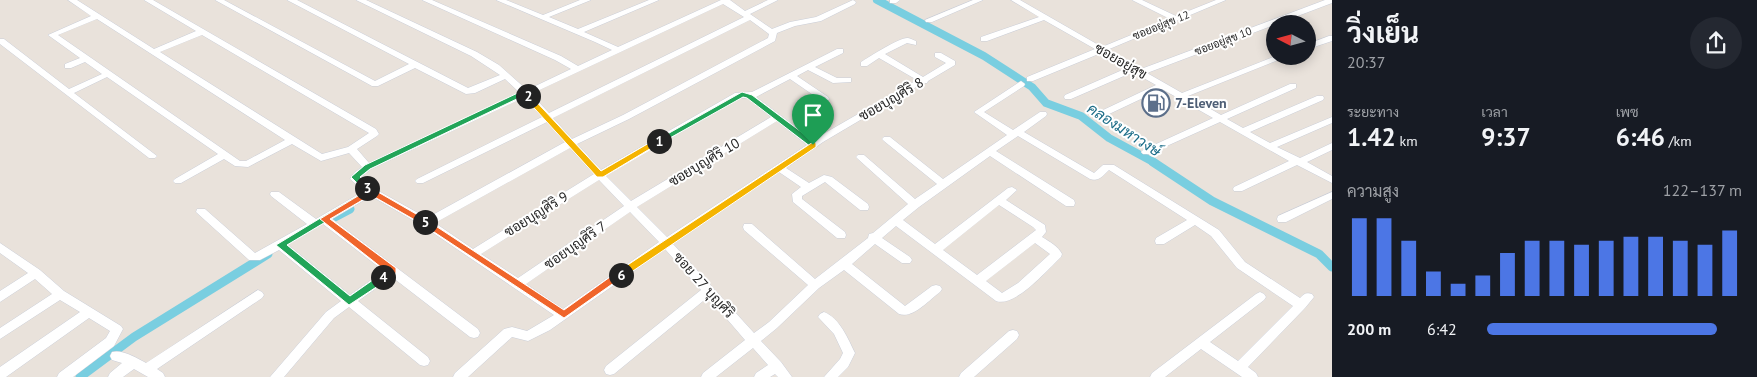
<!DOCTYPE html>
<html lang="th">
<meta charset="utf-8">
<style>
body{margin:0;font-family:"PT Sans",Sarabun,sans-serif;background:#242831;color:#f1f3f6;height:100vh;display:flex;flex-direction:column;font-size:19px;white-space:nowrap}
*{box-sizing:border-box;margin:0}
p{font-size:16px;color:#9ea1a6}
.icon{flex:none;width:28px;height:28px;fill:none;stroke:currentColor;stroke-width:2;stroke-linecap:round;stroke-linejoin:round}
.map{position:relative;flex:1;overflow:hidden}
.drawer{display:flex;flex-direction:column;background:#171b24;width:425px}
.drawer>*{flex:none}
.needle{width:32px;rotate:276deg}
.tools{position:absolute;left:1266px;top:15px;display:grid;gap:10px}
.tools a{display:grid;place-items:center;width:50px;height:50px;border-radius:50%;background:#171b24;box-shadow:0 2px 12px #0003;font-size:25px}
.pin{position:absolute;display:grid;place-items:center;width:42px;height:42px;color:#fff;margin:-51px -21px;border-radius:50% 50% 50% 0;rotate:-45deg;box-shadow:0 0 5px #0007}
.pin .icon{rotate:45deg}
.km{position:absolute;width:25px;height:25px;margin:-12px;border-radius:50%;background:#222;color:#fff;font-size:14px;line-height:25px;text-align:center}
.round{display:grid;place-items:center;flex:none;width:52px;height:52px;border-radius:26px;background:#242831}
.summary{display:flex;align-items:center;justify-content:space-between;height:85px;padding:0 15px}
h1{font-size:28px;font-weight:700;line-height:38px}
.stats{display:grid;grid-template-columns:repeat(3,1fr);gap:8px;height:85px;padding:5px 15px}
.stats div{display:grid;align-content:center}
.stats b{font-size:25px;font-weight:700}
.stats small{font-size:14px;font-weight:400}
.stats p{font-size:14px}
.chart{height:140px;padding:10px 15px}
.chart p{display:flex;justify-content:space-between}
.chart svg{width:100%;height:90px;margin-top:5px;stroke:#4c76e5;stroke-width:6}
ul{padding:0 15px;list-style:none;font-size:16px}
li{display:grid;grid-template-columns:80px 60px 1fr;align-items:center;height:38px}
li i{height:12px;border-radius:6px;background:#4c76e5}
main{display:flex;flex:1;min-height:0}
.map>svg:first-child{display:block}
.lines{fill:none;stroke-linecap:round;stroke-linejoin:round}
.canal-far1{stroke:#79cee0;stroke-width:8}
.canal{stroke:#79cee0;stroke-width:9}
.minor-casing{stroke:#caced8;stroke-width:1}
.minor{fill:#fff;fill-rule:evenodd}
.split-1{fill:#22a559;stroke:#fff}
.split-2{fill:#f5b400;stroke:#fff}
.split-3{fill:#22a559;stroke:#fff}
.split-4{fill:#22a559;stroke:#fff}
.split-5{fill:#f0652b;stroke:#fff}
.split-6{fill:#f0652b;stroke:#fff}
.split-7{fill:#f5b400;stroke:#fff}
.labels{text-anchor:middle;stroke-width:4;stroke-linejoin:round;paint-order:stroke}
.far-street-label{font-size:11px;fill:#282828;stroke:#fff}
.street-label{font-size:14px;fill:#282828;stroke:#fff}
.service-label{font-size:14px;font-weight:bold;fill:#4e5e75;stroke:#fff;text-anchor:start}
.water-label{font-size:15px;font-style:italic;fill:#1c6d88;stroke:#fff}
</style>
<main>
<div class="map">
<svg width="1332" height="377" viewBox="0 0 1332 377">
<rect width="100%" height="100%" fill="#e9e2db"/>
<g class="lines">
<path class="canal-far1" d="M877,0L984,56L1032,87L1046,103L1081,116L1109,138L1155,163"/>
<path class="canal" d="M1153,162L1212,201L1319,254L1332,267
M329,220L350,209
M80,377L134,337L268,254"/>
<g class="minor-casing">
<path id="minor" d="M68,0H77L154,49L196,31L144,0H153L376,129L379,134L377,136L357,149L369,163L520,93L505,79L475,93L466,94L415,68L378,86H372L215,0H224L375,81L409,64L287,0H297L468,88L500,75L471,56L356,0H366L477,52L499,65L527,90L571,69L555,60L422,0H432L561,56L578,66L612,50L595,42L496,0H506L543,15L580,0H591L549,17L578,29L649,0H659L584,32L618,47L721,0H730L745,11L768,0H778L750,14L772,29L790,22L816,17L853,0L856,2L855,4L821,21L795,26L777,33L775,41L629,119L577,144L601,170L735,93L752,92L837,49H843V53L815,67L837,78H851V82L833,83L808,70L797,76L828,97L829,99L828,101H822L790,79L756,97L813,140L917,80L879,58L867,66H861V62C869,57 900,37 908,38C910,38 915,41 916,41V45L907,43L885,54L923,77L946,63L935,57V53H941L955,61V65L928,81L927,83H923L823,142L786,168L809,183L824,175L832,177L868,204L869,207L868,210H860L825,182L802,196V199L845,232L846,235L845,238H837L793,202L792,194L801,187L779,172L673,244L754,333L769,322L808,285L744,230L743,227L744,224H752L815,279L868,238L869,234L873,233L908,204L858,159L856,157L858,155H864L915,199L937,184L884,141L882,139L884,137H890L943,179L1007,135L974,112L1021,81L1025,84L1024,86L984,112L1013,130L1040,112H1046L1047,114L1046,116L1024,132L1094,173L1103,165H1114L1219,230L1245,262L1300,298C1304,294 1306,292 1312,294L1314,297L1305,308L1248,367L1256,373L1258,377H1242L1201,349L1165,377H1150L1152,373L1256,294L1260,292L1264,294L1266,297L1264,300L1210,342L1238,361L1293,306L1237,268L1211,236L1195,225L1164,244H1156L1155,241L1156,238L1187,220L1109,170C1103,176 1098,182 1090,179L1018,136L996,151L1074,200L1075,203L1074,206H1066L990,156L919,207L903,220L935,244L1008,188L1012,187L1017,190L1006,200L1045,225L1046,232L1042,237C1050,242 1058,246 1062,254L1061,257C1048,269 1015,308 996,301L896,226L882,238L910,257L912,260L910,263H902L875,244L852,264L905,306L932,286L936,285L940,286L942,289L940,292C929,300 913,319 899,314L844,270L819,288L777,328L761,341L781,362L792,377H778L775,374L770,377H754L756,373L768,365L753,348L716,377H701L703,373L745,340L708,297L614,374L610,375L606,374L604,370L606,366L701,290L665,249L550,330L528,341L512,337L468,377H453L455,373L504,329L512,327L527,331L554,315L423,226L371,196L332,219L478,329L480,333L478,337L474,338L470,337L392,277L358,301L428,357L430,361L428,365L424,366L420,365L349,307L334,318L284,377H270L326,312L341,301L279,250L260,260H249L196,212L197,209H205L255,253L307,224L271,196L270,194L271,192H279L316,219L364,191L350,179L354,173L362,167L349,153L321,161L292,144L248,167L235,166L224,159L181,183H175L173,181L175,179L218,154L107,77L74,93L157,156L155,158H149L0,44V39H4L69,89L102,74L85,62L71,68H65V64L80,58L48,35L91,16ZM723,4L744,17L549,113L531,94ZM97,19L285,140L246,161H240L58,35ZM750,20L769,34L768,38L623,115L572,139L553,118ZM202,35L369,133L348,147L322,154L160,52ZM525,97L542,117L417,179L415,181L417,183H423L547,122L565,142L427,218L375,189L360,178L371,169ZM740,98H748L771,117L631,201L606,176ZM777,121L807,145L667,237L637,207ZM570,148L594,174L473,249L435,223ZM599,180L624,206L518,278L481,254ZM999,205L1033,227L1036,230L977,275L943,250ZM630,212L659,242L563,309L526,284ZM323,224L384,271L350,295L288,245ZM1035,243L1050,254L1018,283L1002,293L986,281Z
M890,0H900L896,3H890Z
M973,0H983L932,22H926L925,20Z
M1011,0H1020L1102,47L1170,19L1132,0H1142L1176,16L1216,0H1226L1107,50L1141,69L1325,0H1332V3L1147,73L1182,93L1276,56H1288L1188,96L1221,115L1290,84H1296V88L1227,119L1243,128L1317,96H1323L1324,98L1323,100L1250,132L1270,143L1332,117V123L1277,147L1300,158L1332,143V150L1307,162L1332,176V183L1297,165L1242,191H1234L1233,189L1234,187L1289,161L1220,122L1149,154H1143L1141,152L1143,150L1213,118L1162,89L1107,115H1101L1100,113L1101,111L1156,85L1133,72L1071,99H1065L1064,97L1065,95L1127,68L1101,53L1033,81H1027V77L1095,49L1044,20L987,41H981V37L1039,17Z
M1329,36H1332V41L1308,49V44Z
M1332,192V199L1286,222H1278L1277,219L1278,216Z
M0,243L40,270L64,291L121,326L123,329L114,346L73,377H57L59,373L106,338L110,331L89,318L6,377H0V367L80,312L60,300L0,339V328L52,294L35,279L0,302V291L28,273L0,253Z
M258,290L262,292L264,295L262,298L157,369L163,373L165,377H148L134,369L123,377H108L110,373L122,363L112,360L110,356L112,352C122,349 137,358 146,363Z
M824,312C840,318 848,339 855,353L848,367L838,377H824L840,359L843,353L834,334L818,317L820,314Z
M1013,330L1017,331L1019,335L1017,339L974,377H959L961,373L1009,331Z"/>
</g>
<use href="#minor" class="minor"/>
</g>
<path class="split-1" d="M742,92L752,95L816,143V147H811L747,98L743,97L661,143L655,141Z"/>
<path class="split-2" d="M525,95H530L601,171L656,139L663,141L603,177H597L525,98Z"/>
<path class="split-3" d="M522,91H527L531,96L528,99L523,96L370,169L360,177L370,186V190H364L351,177L365,165Z"/>
<path class="split-4" d="M367,185L374,189V193L287,245L350,296L380,275H387V280L349,305L276,245L365,191L363,188Z"/>
<path class="split-5" d="M371,188L430,222L428,224H422L371,195L330,219L396,268V273L383,281L379,277L386,271L320,219Z"/>
<path class="split-6" d="M425,219L564,310L617,272H624L625,275L564,318L422,224L421,222Z"/>
<path class="split-7" d="M813,142L816,143V147L624,277H617V272Z"/>
<defs>
<g id="fuel-ring" transform="scale(1.4375)"><circle r="9.5" fill="#fff" stroke="#5c6f8a" stroke-width="1.5"/><path d="M-5.5-6h7V0h2V4h1.3V-2.5L3-4.5l.8-.8L6-3V5H2.5V1h-1V6h-7ZM-4.2-4.7v3.2H.2V-4.7Z" fill="#5c6f8a"/></g>
</defs>
<g fill-rule="evenodd">
<use href="#fuel-ring" x="1156" y="103"/>
</g>
<g class="labels">
<g class="far-street-label">
<text transform="translate(1161 25) rotate(-22)" y="4">ซอยอยู่สุข 12</text>
<text transform="translate(1223 41) rotate(-21)" y="4">ซอยอยู่สุข 10</text>
</g>
<g class="street-label">
<text transform="translate(1121 61) rotate(30)" y="5">ซอยอยู่สุข</text>
<text transform="translate(891 99) rotate(-30)" y="5">ซอยบุญศิริ 8</text>
<text transform="translate(704 162) rotate(-31)" y="5">ซอยบุญศิริ 10</text>
<text transform="translate(536 214) rotate(-32)" y="5">ซอยบุญศิริ 9</text>
<text transform="translate(575 245) rotate(-35)" y="5">ซอยบุญศิริ 7</text>
<text transform="translate(704 285) rotate(48)" y="5">ซอย 27 บุญศิริ</text>
</g>
<g class="service-label">
<text x="1175" y="108">7-Eleven</text>
</g>
<g class="water-label">
<text transform="translate(1124 130) rotate(33)" y="5">คลองมหาวงษ์</text>
</g>
</g>
</svg>
<div class="tools">
<a><svg class="needle" viewBox="-14 -14 28 28"><path d="M0-13l5 13h-10z" fill="#e53935"/><path d="M0 13l5-13h-10z" fill="#9ea1a6"/></svg></a>
</div>
<div class="pin" style="left:813px;top:145px;background:#1e9e55"><svg class="icon" aria-label="arrive" viewBox="0 0 24 24"><path d="M6 21V4h12l-3 4 3 4H6"/></svg></div>
<b class="km" style="left:659px;top:141px">1</b>
<b class="km" style="left:528px;top:96px">2</b>
<b class="km" style="left:367px;top:188px">3</b>
<b class="km" style="left:383px;top:277px">4</b>
<b class="km" style="left:425px;top:222px">5</b>
<b class="km" style="left:621px;top:275px">6</b>
</div>
<section class="drawer">
<div class="summary"><div><h1>วิ่งเย็น</h1><p>20:37</p></div><a class="round"><svg class="icon" aria-label="share" viewBox="0 0 24 24"><path d="M12 15V3M7 8l5-5 5 5M5 13v7h14v-7"/></svg></a></div>
<div class="stats">
<div><p>ระยะทาง</p><b>1.42<small> km</small></b></div>
<div><p>เวลา</p><b>9:37</b></div>
<div><p>เพซ</p><b>6:46<small> /km</small></b></div>
</div>
<div class="chart"><p><span>ความสูง</span>122–137 m</p>
<svg viewBox="0 0 160 44" preserveAspectRatio="none"><path d="M5 44V6M15 44V6M25 44V17M35 44V32M45 44V38M55 44V34M65 44V23M75 44V17M85 44V17M95 44V19M105 44V17M115 44V15M125 44V15M135 44V17M145 44V19M155 44V12"/></svg>
</div>
<ul>
<li><b>200 m</b>6:42<i style="width:90%"></i></li>
</ul>
</section>
</main>
